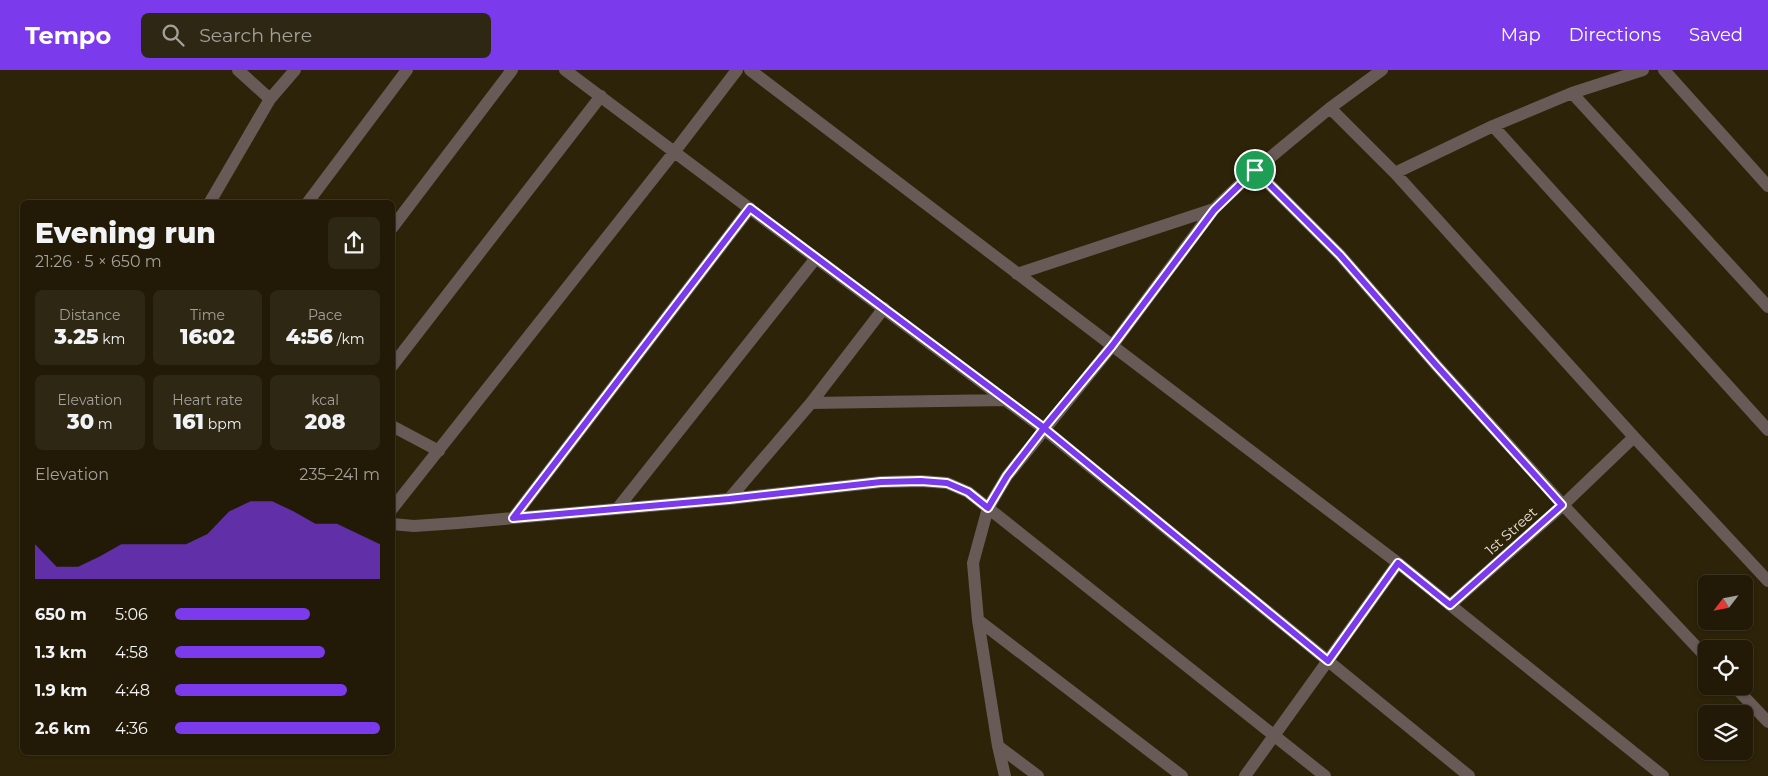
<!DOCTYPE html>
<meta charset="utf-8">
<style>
body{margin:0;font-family:Montserrat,sans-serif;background:#2e2714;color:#f1f3f6;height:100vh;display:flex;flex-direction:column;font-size:19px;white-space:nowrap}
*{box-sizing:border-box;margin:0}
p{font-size:16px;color:#a2a19b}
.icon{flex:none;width:28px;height:28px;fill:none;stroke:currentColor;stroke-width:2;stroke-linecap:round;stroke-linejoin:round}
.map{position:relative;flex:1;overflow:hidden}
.details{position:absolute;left:20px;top:130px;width:375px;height:555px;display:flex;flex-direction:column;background:#221a06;border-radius:8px;box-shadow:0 1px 4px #0004,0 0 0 1px #3f3828}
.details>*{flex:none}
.needle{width:32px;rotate:238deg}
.fabs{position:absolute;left:1698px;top:505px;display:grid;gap:10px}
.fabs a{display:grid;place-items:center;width:55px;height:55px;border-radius:8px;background:#221a06;box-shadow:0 1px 4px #0004,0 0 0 1px #3f3828;font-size:25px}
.pin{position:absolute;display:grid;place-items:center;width:42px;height:42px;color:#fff;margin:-21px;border:2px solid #fff;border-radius:50%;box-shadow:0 1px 5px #0007}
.round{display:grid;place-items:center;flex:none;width:52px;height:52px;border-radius:8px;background:#2e2714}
.summary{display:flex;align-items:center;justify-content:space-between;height:85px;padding:0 15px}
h1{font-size:28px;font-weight:800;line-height:38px}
.metrics{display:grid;grid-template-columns:repeat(3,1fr);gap:8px;height:85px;padding:5px 15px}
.metrics div{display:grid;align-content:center;border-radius:8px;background:#2e2714;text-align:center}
.metrics b{font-size:21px;font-weight:800}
.metrics small{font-size:14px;font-weight:400}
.metrics p{font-size:14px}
.chart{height:140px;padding:10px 15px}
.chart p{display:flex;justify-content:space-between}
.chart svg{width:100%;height:90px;margin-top:5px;fill:#7c3aed;opacity:.7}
ul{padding:0 15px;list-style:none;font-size:16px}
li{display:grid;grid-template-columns:80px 60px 1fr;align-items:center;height:38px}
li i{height:12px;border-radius:6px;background:#7c3aed}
header{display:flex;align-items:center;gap:30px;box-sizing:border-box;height:70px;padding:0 25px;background:#7c3aed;color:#fff}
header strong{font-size:24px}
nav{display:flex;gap:28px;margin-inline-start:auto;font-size:18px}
.search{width:350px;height:45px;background:#2e2714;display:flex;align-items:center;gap:12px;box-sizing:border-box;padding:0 18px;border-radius:8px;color:#a2a19b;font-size:19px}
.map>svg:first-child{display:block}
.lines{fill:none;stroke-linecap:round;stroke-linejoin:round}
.street{stroke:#685a56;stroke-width:12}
.route-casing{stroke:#fff;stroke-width:10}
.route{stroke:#7c3aed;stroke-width:6}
.labels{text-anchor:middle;stroke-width:4.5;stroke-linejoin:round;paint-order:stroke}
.street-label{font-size:14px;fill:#ece5d6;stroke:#2d2308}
</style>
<header>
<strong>Tempo</strong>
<div class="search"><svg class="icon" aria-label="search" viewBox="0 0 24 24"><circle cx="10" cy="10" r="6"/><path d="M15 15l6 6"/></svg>Search here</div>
<nav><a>Map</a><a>Directions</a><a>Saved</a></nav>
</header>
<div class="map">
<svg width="1768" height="706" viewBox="0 0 1768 706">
<rect width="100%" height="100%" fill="#2d2308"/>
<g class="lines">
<path class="street" d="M565,0L1044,359L1469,706
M750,0L1398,493L1663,706
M1664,0L1768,116
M1572,23L1768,237
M270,29L295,0
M1330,38L1395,103L1493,56L1572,23L1643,0
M1493,56L1768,360
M1255,100L1340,185L1436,295L1563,435L1706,587
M1395,103L1634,367L1768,511
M210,132L270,29L238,0
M308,132L407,0
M392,158L512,0
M1017,204L1214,139
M392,296L601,26
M811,333L1006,330
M392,356L439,381
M729,429L811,333L884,238
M392,439L675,81L737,0
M617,439L816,188
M513,448L750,138
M392,454L414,456L458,453L729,429L881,412L921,411L947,413L968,422L1325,706
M1450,535L1563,435L1634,367
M978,550L1182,706
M1734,616L1768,652
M998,676L1038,706
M1005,706L998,676L978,550L973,493L988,438L1007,406L1112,276L1214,139L1255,100L1330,38L1382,0
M1245,706L1398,493"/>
</g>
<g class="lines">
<g class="route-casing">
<path id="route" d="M1255,100L1214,140L1112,276L1044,358L750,138L513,448L729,429L881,412L921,411L947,413L968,422L988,438L1007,406L1044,358L1328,591L1398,493L1450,535L1562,435L1436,295L1340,185L1255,100"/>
</g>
<use href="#route" class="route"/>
</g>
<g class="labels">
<g class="street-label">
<text transform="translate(1511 461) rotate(-42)" y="5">1st Street</text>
</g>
</g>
</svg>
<div class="fabs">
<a><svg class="needle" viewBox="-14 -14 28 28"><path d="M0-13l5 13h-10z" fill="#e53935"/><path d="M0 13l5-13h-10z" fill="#a2a19b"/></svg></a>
<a><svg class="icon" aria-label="locate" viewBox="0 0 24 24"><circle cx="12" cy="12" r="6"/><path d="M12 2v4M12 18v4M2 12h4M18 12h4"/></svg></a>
<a><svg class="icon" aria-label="layers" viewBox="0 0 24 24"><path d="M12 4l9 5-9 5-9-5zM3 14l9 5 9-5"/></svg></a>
</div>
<div class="pin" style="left:1255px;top:100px;background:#1e9e55"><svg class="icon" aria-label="arrive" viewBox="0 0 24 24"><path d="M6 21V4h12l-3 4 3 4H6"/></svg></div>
<section class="details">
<div class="summary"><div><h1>Evening run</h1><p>21:26 · 5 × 650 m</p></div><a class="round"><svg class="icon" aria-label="share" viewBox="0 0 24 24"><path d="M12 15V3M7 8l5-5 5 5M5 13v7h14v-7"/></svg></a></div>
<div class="metrics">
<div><p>Distance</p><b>3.25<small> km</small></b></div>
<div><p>Time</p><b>16:02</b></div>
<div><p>Pace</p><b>4:56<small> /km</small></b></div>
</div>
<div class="metrics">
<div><p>Elevation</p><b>30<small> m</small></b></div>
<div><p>Heart rate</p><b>161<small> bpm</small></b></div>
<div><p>kcal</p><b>208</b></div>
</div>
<div class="chart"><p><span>Elevation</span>235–241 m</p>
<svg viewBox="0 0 160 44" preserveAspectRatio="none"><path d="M0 44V27L10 38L20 38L30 33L40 27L50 27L60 27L70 27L80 22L90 11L100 6L110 6L120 11L130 17L140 17L150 22L160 27V44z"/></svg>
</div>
<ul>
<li><b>650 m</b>5:06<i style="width:66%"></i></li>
<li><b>1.3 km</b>4:58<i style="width:73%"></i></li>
<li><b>1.9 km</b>4:48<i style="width:84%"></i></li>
<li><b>2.6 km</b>4:36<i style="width:100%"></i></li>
</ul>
</section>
</div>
